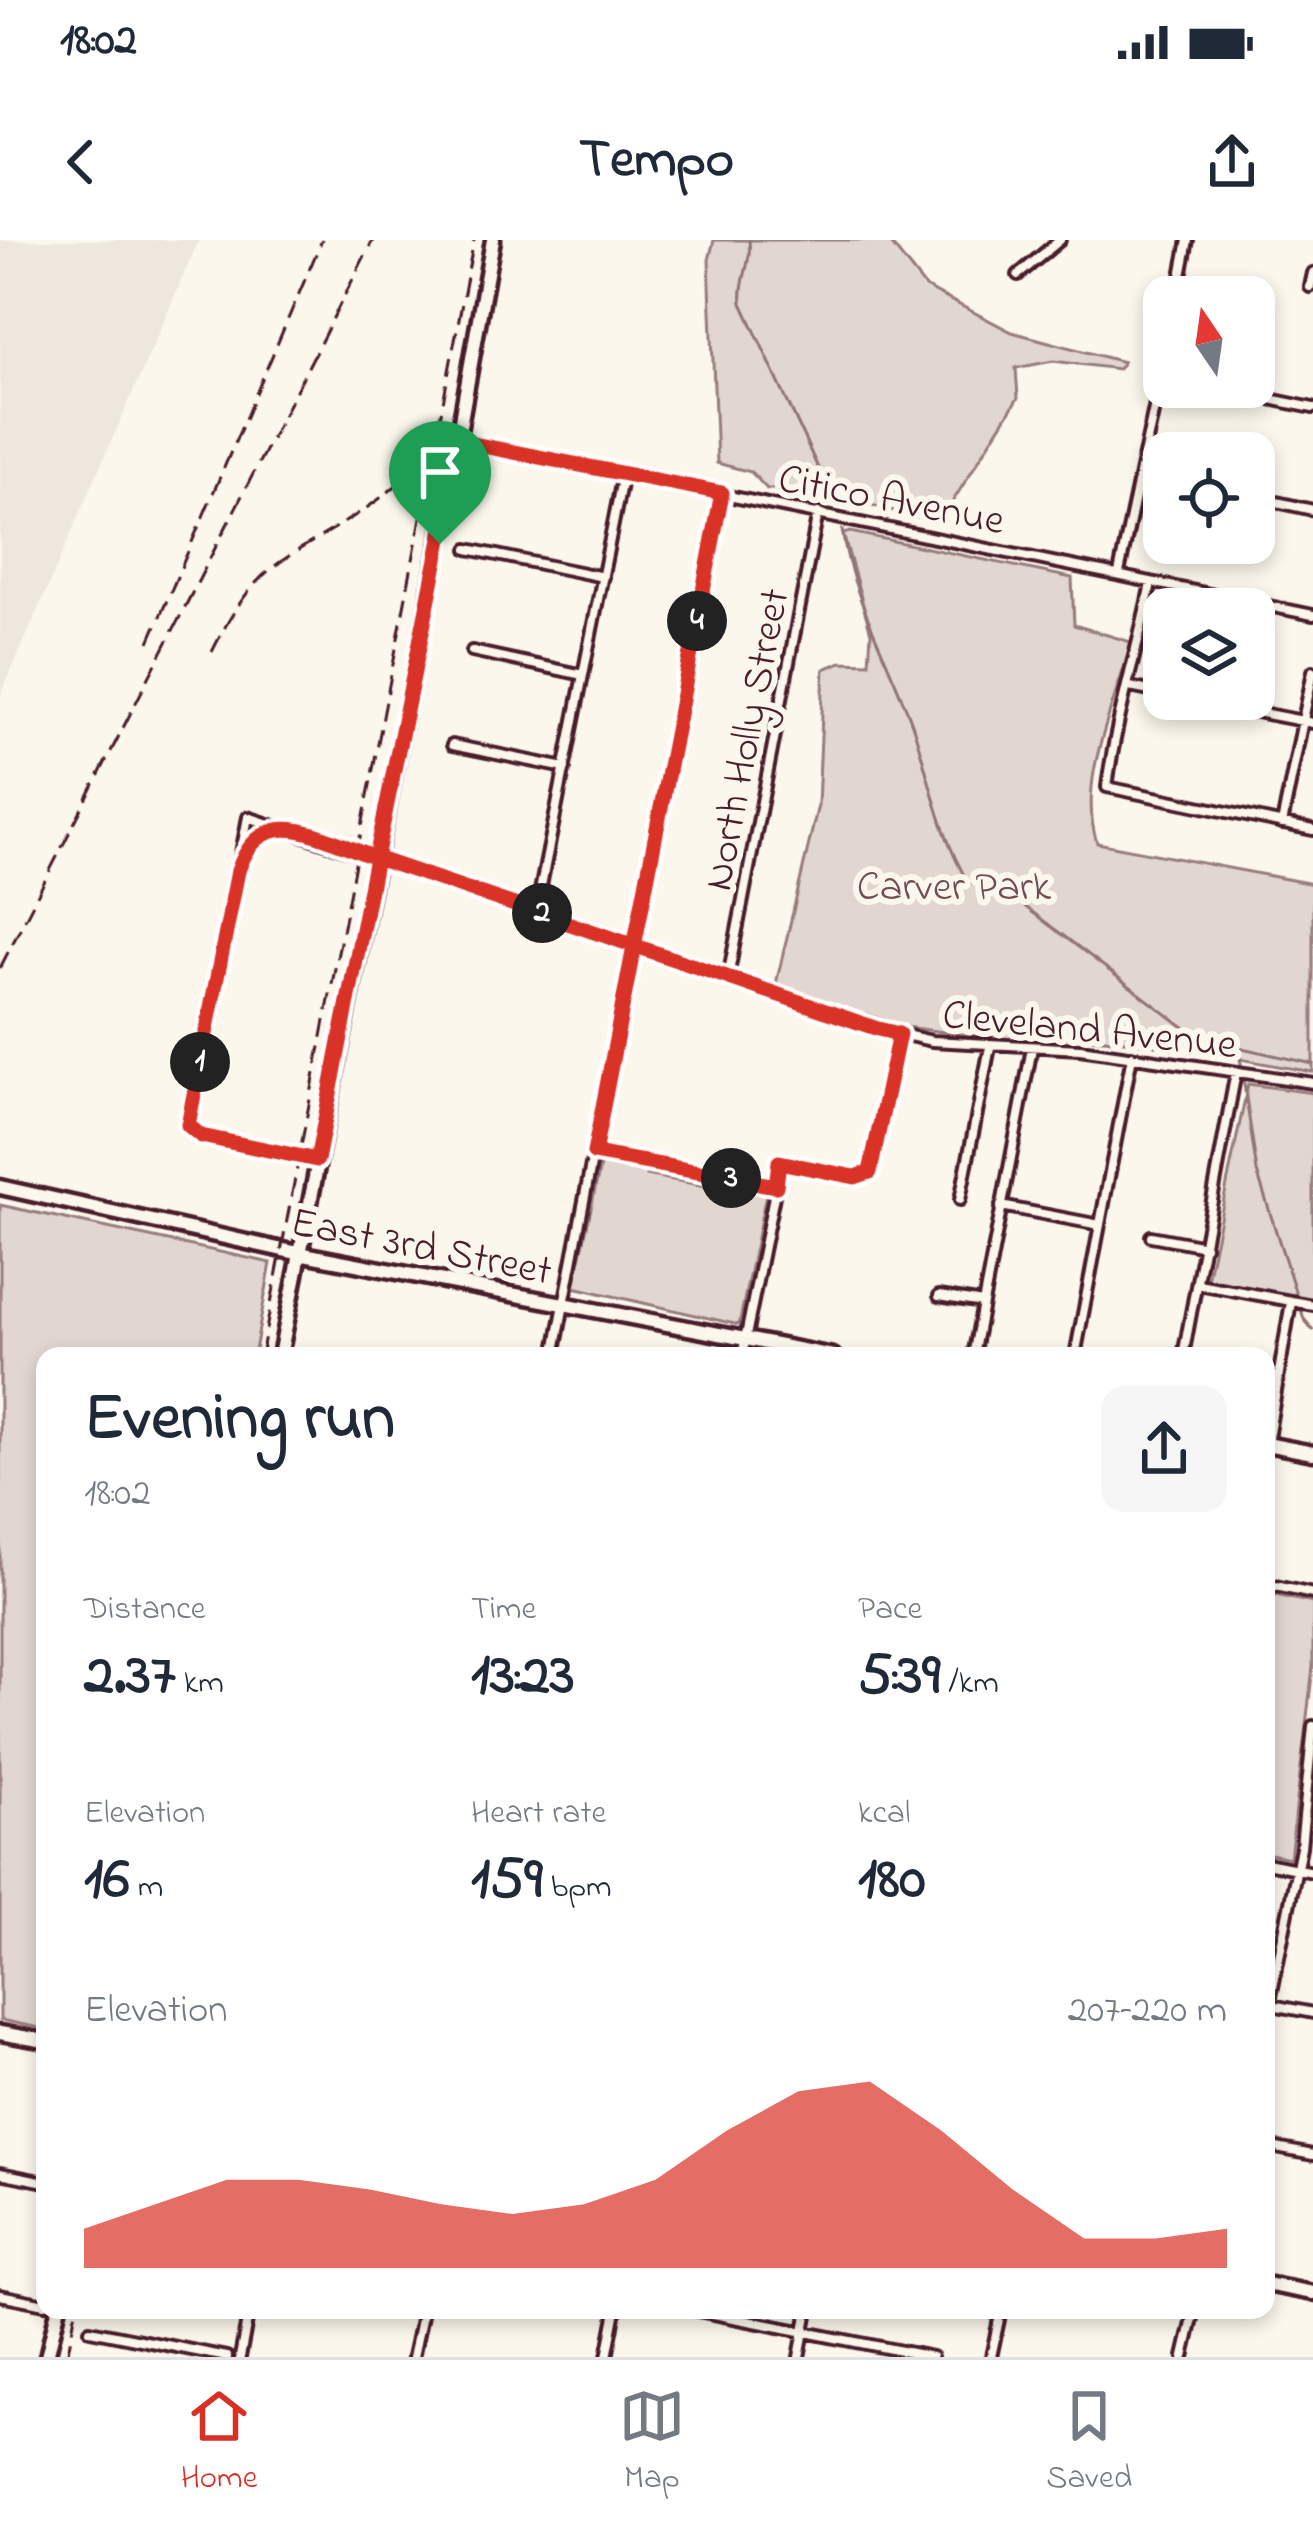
<!DOCTYPE html>
<meta charset="utf-8">
<style>
body{margin:0;font-family:"Indie Flower",sans-serif;background:#f6f6f7;color:#1f2937;height:100vh;display:flex;flex-direction:column;font-size:45px;white-space:nowrap}
*{box-sizing:border-box;margin:0}
p{font-size:39px;color:#747a83}
.icon{flex:none;width:66px;height:66px;fill:none;stroke:currentColor;stroke-width:2;stroke-linecap:round;stroke-linejoin:round}
.map{position:relative;flex:1;overflow:hidden}
.sheet{position:absolute;left:36px;top:1107px;width:1239px;height:972px;display:flex;flex-direction:column;background:#fff;border-radius:24px;box-shadow:0 6px 18px #0003}
.sheet>*{flex:none}
.needle{width:78px;rotate:347deg}
.fabs{position:absolute;left:1143px;top:36px;display:grid;gap:24px}
.fabs a{display:grid;place-items:center;width:132px;height:132px;border-radius:24px;background:#fff;box-shadow:0 6px 18px #0003;font-size:60px}
.pin{position:absolute;display:grid;place-items:center;width:102px;height:102px;color:#fff;margin:-123px -51px;border-radius:50% 50% 50% 0;rotate:-45deg;box-shadow:0 0 12px #0007}
.pin .icon{rotate:45deg}
.km{position:absolute;width:60px;height:60px;margin:-30px;border-radius:50%;background:#222;color:#fff;font-size:33px;line-height:60px;text-align:center}
.round{display:grid;place-items:center;flex:none;width:126px;height:126px;border-radius:24px;background:#f6f6f7}
.summary{display:flex;align-items:center;justify-content:space-between;height:204px;padding:0 48px}
h1{font-size:66px;font-weight:700;line-height:90px}
.metrics{display:grid;grid-template-columns:repeat(3,1fr);gap:18px;height:204px;padding:12px 48px}
.metrics div{display:grid;align-content:center}
.metrics b{font-size:60px;font-weight:700}
.metrics small{font-size:33px;font-weight:400}
.metrics p{font-size:33px}
.chart{height:336px;padding:24px 48px}
.chart p{display:flex;justify-content:space-between}
.chart svg{width:100%;height:216px;margin-top:12px;fill:#d93025;opacity:.7}
.status{display:flex;justify-content:space-between;align-items:center;height:84px;padding:0 60px;background:#fff;direction:ltr}
.status svg{height:33px;fill:currentColor}
header{display:flex;justify-content:space-between;align-items:center;height:156px;padding:0 48px;background:#fff;font-size:54px;font-weight:700}
.menu{display:flex;justify-content:space-around;align-items:center;height:168px;border-top:3px solid #e0e1e3;background:#fff;font-size:33px;color:#747a83}
.menu a{display:grid;justify-items:center;gap:6px}
.menu .on{color:#d93025}
.map>svg:first-child{display:block}
.built{fill:#eee7de}
.green{fill:#e2d7d0;stroke:#967b7e;stroke-width:3}
.lines{fill:none;stroke-linecap:round;stroke-linejoin:round}
.stream{stroke:#907477;stroke-width:3}
.street-casing{stroke:#4a1f2b;stroke-width:16}
.secondary-casing{stroke:#4a1f2b;stroke-width:21}
.street{stroke:#fbf7ec;stroke-width:8}
.secondary{stroke:#fbf7ec;stroke-width:12}
.rail{stroke:#4a1f2b;stroke-width:3;stroke-dasharray:18 9;stroke-linecap:butt}
.route-casing{stroke:#fff;stroke-width:24}
.route{stroke:#d93025;stroke-width:15}
.labels{text-anchor:middle;stroke-width:12;stroke-linejoin:round;paint-order:stroke}
.street-label{font-size:42px;fill:#4a1f2b;stroke:#fbf7ec}
.park-label{font-size:42px;fill:#704d54;stroke:#fbf7ec}
</style>
<div class="status"><b>18:02</b><svg viewBox="0 0 49 12"><path d="M0 12V9h3v3zM5 12V6h3v6zM10 12V3h3v9zM15 12V0h3v12zM26 1h20v11H26zM47 4h2v5h-2z"/></svg></div>
<header><svg class="icon" aria-label="back" viewBox="0 0 24 24"><path d="M15 5l-7 7 7 7"/></svg>Tempo<svg class="icon" aria-label="share" viewBox="0 0 24 24"><path d="M12 15V3M7 8l5-5 5 5M5 13v7h14v-7"/></svg></header>
<div class="map">
<svg width="1313" height="2117" viewBox="0 0 1313 2117">
<rect width="100%" height="100%" fill="#fbf7ec"/>
<filter id="ink" filterUnits="userSpaceOnUse"><feTurbulence type="fractalNoise" baseFrequency=".00833" numOctaves="2"/><feDisplacementMap in="SourceGraphic" scale="24" xChannelSelector="R" yChannelSelector="G"/><feConvolveMatrix kernelMatrix="1 2 1 2 8 2 1 2 1" color-interpolation-filters="sRGB"/></filter>
<g filter="url(#ink)">
<path class="built" d="M0,0H199L0,457Z"/>
<path class="green" d="M714,0H888L925,47L1012,92L1123,122L1118,129L1053,121L1016,128L1018,158L939,283L811,249H767L751,232L717,223L709,20Z
M850,292L1072,338L1074,385L1131,402C1117,463 1076,539 1097,603L1313,644V832C1260,824 1068,782 1030,803L905,787L776,744L818,565L824,429L841,422L869,423L871,393L843,294Z
M1248,844L1313,853V1059L1207,1040Z
M602,917L647,930L646,935L705,946L707,938L767,949L739,1085L574,1047Z
M0,965L271,1023L254,1116H45V1789L0,1780Z
M1266,1353L1313,1363V1427L1290,1618L1266,1613Z"/>
<g class="lines">
<path class="stream" d="M749,0C752,24 739,40 742,63L835,265
M842,290C852,358 889,420 912,484C930,537 939,594 968,642L1002,649L1198,798L1313,824
M1239,810L1257,932L1304,1079L1313,1090"/>
<g class="street-casing">
<path id="street" d="M1018,35L1060,0
M1310,47L1313,33
M1177,57L1188,0
M1212,147L1313,168
M458,201L1313,375
M1140,234L1164,239
M1254,257L1313,270
M468,309L603,337
M1119,333L1164,121
M1151,343C1137,412 1116,478 1107,547L1313,590
M472,411L583,435
M1130,447L1164,454
M1190,459L1313,483
M452,505L565,528
M1282,584L1313,431
M245,613L267,590L285,587
M536,671L623,234
M728,737L818,273
M594,913L776,946L779,922L864,936L874,925L899,794
M317,920L201,896L188,885L248,577L878,789L932,801L1080,809L1313,843
M960,960L990,807
M1001,966L1100,985
M1151,996L1205,1006
M1198,1044L1313,1065
M939,1056L983,1063
M554,1116L721,253
M742,1116L776,946
M973,1116L1032,808
M1075,1116L1132,816
M1183,1116L1236,832
M1267,1204L1291,1062
M1266,1344L1313,1354
M1266,1623L1313,1632
M1267,1764L1313,1773
M1266,1782L1301,1607L1313,1486
M1266,1906L1313,1915
M0,1933L45,1942
M0,2055L45,2064
M693,2070L932,2117
M90,2090L227,2117
M240,2117L249,2070
M413,2117L423,2070
M607,2117L616,2070
M799,2117L808,2070
M991,2117L1001,2070
M1184,2117L1195,2070"/>
</g>
<g class="secondary-casing">
<path id="secondary" d="M0,947L283,1010L833,1116
M280,1116L439,304L493,0
M1266,1204L1313,1213
M0,1793L45,1801
M1266,2044L1313,2053
M47,2117L58,2070"/>
</g>
<use href="#street" class="street"/>
<use href="#secondary" class="secondary"/>
<path class="rail" d="M149,402L322,0
M212,412C227,382 245,349 272,328C318,292 423,252 432,188
M0,728L373,0
M261,1116L474,0
M67,2117L76,2070"/>
</g>
</g>
<g class="lines" filter="url(#ink)">
<g class="route-casing">
<path id="route" d="M440,304L376,618C324,600 263,557 238,631L188,885L201,896L317,920L376,618C543,675 711,731 878,789L899,794L870,932L855,937L779,922L776,946L594,913L722,253L458,201L440,304"/>
</g>
<use href="#route" class="route"/>
</g>
<g class="labels">
<g class="street-label">
<text transform="translate(892 257) rotate(11)" y="15">Citico Avenue</text>
<text transform="translate(744 499) rotate(-79)" y="15">North Holly Street</text>
<text transform="translate(1090 787) rotate(6)" y="15">Cleveland Avenue</text>
<text transform="translate(422 1004) rotate(11)" y="15">East 3rd Street</text>
</g>
<g class="park-label">
<text x="954" y="659">Carver Park</text>
</g>
</g>
</svg>
<div class="fabs">
<a><svg class="needle" viewBox="-14 -14 28 28"><path d="M0-13l5 13h-10z" fill="#e53935"/><path d="M0 13l5-13h-10z" fill="#747a83"/></svg></a>
<a><svg class="icon" aria-label="locate" viewBox="0 0 24 24"><circle cx="12" cy="12" r="6"/><path d="M12 2v4M12 18v4M2 12h4M18 12h4"/></svg></a>
<a><svg class="icon" aria-label="layers" viewBox="0 0 24 24"><path d="M12 4l9 5-9 5-9-5zM3 14l9 5 9-5"/></svg></a>
</div>
<div class="pin" style="left:440px;top:304px;background:#1e9e55"><svg class="icon" aria-label="arrive" viewBox="0 0 24 24"><path d="M6 21V4h12l-3 4 3 4H6"/></svg></div>
<b class="km" style="left:200px;top:822px">1</b>
<b class="km" style="left:542px;top:673px">2</b>
<b class="km" style="left:731px;top:938px">3</b>
<b class="km" style="left:697px;top:381px">4</b>
<section class="sheet">
<div class="summary"><div><h1>Evening run</h1><p>18:02</p></div><a class="round"><svg class="icon" aria-label="share" viewBox="0 0 24 24"><path d="M12 15V3M7 8l5-5 5 5M5 13v7h14v-7"/></svg></a></div>
<div class="metrics">
<div><p>Distance</p><b>2.37<small> km</small></b></div>
<div><p>Time</p><b>13:23</b></div>
<div><p>Pace</p><b>5:39<small> /km</small></b></div>
</div>
<div class="metrics">
<div><p>Elevation</p><b>16<small> m</small></b></div>
<div><p>Heart rate</p><b>159<small> bpm</small></b></div>
<div><p>kcal</p><b>180</b></div>
</div>
<div class="chart"><p><span>Elevation</span>207–220 m</p>
<svg viewBox="0 0 160 44" preserveAspectRatio="none"><path d="M0 44V36L10 31L20 26L30 26L40 28L50 31L60 33L70 31L80 26L90 16L100 8L110 6L120 16L130 28L140 38L150 38L160 36V44z"/></svg>
</div>
</section>
</div>
<nav class="menu">
<a class="on"><svg class="icon" aria-label="home" viewBox="0 0 24 24"><path d="M3 11l9-7 9 7M6 9v11h12V9"/></svg>Home</a>
<a><svg class="icon" aria-label="map" viewBox="0 0 24 24"><path d="M3 6l6-2 6 2 6-2v14l-6 2-6-2-6 2zM9 4v14M15 6v14"/></svg>Map</a>
<a><svg class="icon" aria-label="saved" viewBox="0 0 24 24"><path d="M7 4h10v16l-5-4-5 4z"/></svg>Saved</a>
</nav>
